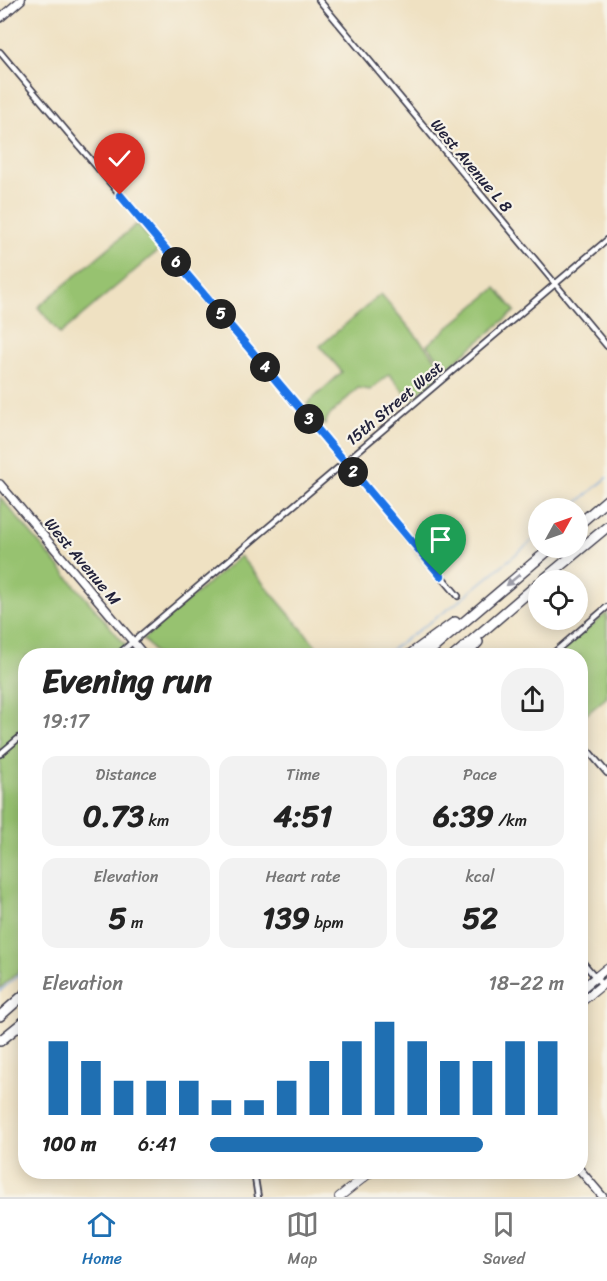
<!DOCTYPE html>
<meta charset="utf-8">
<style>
body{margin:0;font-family:Sriracha,sans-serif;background:#f2f2f2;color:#222;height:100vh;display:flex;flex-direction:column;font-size:22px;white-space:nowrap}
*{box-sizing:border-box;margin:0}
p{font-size:20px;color:#767676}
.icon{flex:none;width:33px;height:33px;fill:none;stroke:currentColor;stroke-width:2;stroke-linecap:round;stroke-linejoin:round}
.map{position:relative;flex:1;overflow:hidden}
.details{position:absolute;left:18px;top:648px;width:570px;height:531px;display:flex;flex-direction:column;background:#fff;border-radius:24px;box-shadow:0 3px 15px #0003}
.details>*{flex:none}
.needle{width:39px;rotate:50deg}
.tools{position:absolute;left:528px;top:498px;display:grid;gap:12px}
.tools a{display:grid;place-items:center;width:60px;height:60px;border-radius:50%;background:#fff;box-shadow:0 3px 15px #0003;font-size:30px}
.pin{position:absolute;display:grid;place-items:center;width:51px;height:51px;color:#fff;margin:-62px -26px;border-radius:50% 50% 50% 0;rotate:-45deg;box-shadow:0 0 6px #0007}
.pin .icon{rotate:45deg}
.km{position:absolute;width:30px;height:30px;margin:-15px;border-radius:50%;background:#222;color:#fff;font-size:16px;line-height:30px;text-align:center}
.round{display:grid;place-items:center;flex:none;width:63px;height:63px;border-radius:24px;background:#f2f2f2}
.head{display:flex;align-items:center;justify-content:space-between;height:102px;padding:0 24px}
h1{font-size:33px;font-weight:700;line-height:45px}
.metrics{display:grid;grid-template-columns:repeat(3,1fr);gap:9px;height:102px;padding:6px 24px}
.metrics div{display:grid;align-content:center;border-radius:15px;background:#f2f2f2;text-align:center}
.metrics b{font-size:30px;font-weight:700}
.metrics small{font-size:16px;font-weight:400}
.metrics p{font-size:16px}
.chart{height:168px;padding:12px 24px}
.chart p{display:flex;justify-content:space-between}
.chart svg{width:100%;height:108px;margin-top:6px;stroke:#1f6fb2;stroke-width:6}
ul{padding:0 24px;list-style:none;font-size:20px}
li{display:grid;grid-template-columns:96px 72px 1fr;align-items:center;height:45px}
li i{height:15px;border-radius:8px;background:#1f6fb2}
.dock{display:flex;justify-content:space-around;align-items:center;height:84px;border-top:2px solid #e0e0e0;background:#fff;font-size:16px;color:#767676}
.dock a{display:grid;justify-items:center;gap:3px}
.dock .selected{color:#1f6fb2}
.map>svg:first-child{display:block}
.green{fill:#97c26f;stroke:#5c7255;stroke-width:1.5}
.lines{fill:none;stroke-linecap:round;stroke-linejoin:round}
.stream{stroke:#6fa3dc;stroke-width:1.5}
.street-casing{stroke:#413f4f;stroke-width:8}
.secondary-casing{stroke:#413f4f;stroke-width:10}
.primary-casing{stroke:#413f4f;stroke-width:10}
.highway-casing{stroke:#413f4f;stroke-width:12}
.street{stroke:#fff;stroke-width:4.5}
.secondary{stroke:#fff;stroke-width:7}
.primary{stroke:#fff;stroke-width:8}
.highway{stroke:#fff;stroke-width:9}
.oneway{fill:#9c9ca7}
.route-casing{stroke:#fff;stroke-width:12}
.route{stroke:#1a73e8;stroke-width:8}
.labels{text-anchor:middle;stroke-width:4.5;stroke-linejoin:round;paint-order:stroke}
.street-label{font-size:16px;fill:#22223b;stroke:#f7f3e8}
</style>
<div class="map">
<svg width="607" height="1197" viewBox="0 0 607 1197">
<rect width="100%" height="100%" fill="#f7f3e8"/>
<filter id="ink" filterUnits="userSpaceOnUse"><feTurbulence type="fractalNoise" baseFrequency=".0167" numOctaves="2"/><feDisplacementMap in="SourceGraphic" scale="12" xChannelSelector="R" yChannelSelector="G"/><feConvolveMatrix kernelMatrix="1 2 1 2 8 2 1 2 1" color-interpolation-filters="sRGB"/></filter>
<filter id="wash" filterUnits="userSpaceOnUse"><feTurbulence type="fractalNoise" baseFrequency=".008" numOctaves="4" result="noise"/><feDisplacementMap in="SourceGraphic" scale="24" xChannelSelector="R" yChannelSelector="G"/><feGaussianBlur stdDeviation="1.35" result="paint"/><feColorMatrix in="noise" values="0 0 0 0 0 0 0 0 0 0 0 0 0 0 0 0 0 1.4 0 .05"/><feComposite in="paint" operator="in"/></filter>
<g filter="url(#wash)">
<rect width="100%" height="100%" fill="#efe1c2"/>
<path class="green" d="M137,224L159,250L60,334L38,307Z
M496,288L515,311L447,368L427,345Z
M381,294L445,370L411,400L389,374L370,390L358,388L328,417L325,425L307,404L342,372L320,346Z
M0,497L134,655L26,656L25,966L0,988Z
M240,556L324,655H157L143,639Z
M607,613V697L581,719L580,656L555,655Z"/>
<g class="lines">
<path class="stream" d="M571,508L607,478
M382,656L454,605L538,536
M0,991L26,969"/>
</g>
</g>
<g filter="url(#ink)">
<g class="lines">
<g class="street-casing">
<path id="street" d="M319,0L607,346
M0,52L458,596
M116,656L607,240
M550,656L607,607
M580,741L607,773
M0,754L26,732
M580,959L602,985
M254,1172L258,1197"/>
</g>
<g class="secondary-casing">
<path id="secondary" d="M0,18L21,0
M0,484L145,656
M580,1170L603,1197"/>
</g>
<g class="primary-casing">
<path id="primary" d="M580,990L607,968
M580,1003L607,981
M339,1197L371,1172"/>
</g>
<g class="highway-casing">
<path id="highway" d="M578,525L607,500
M543,580L607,527
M408,656L455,622
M424,656L551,548
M454,656L538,584
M465,656L478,642
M0,1016L26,993
M0,1041L26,1020"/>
</g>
<use href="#street" class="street"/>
<use href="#secondary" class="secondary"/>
<use href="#primary" class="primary"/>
<use href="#highway" class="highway"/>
</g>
<defs><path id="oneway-solid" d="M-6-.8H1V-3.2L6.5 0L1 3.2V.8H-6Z" transform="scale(1.5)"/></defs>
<use class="oneway" href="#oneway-solid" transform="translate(513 580) rotate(140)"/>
</g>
<g class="lines" filter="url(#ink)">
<g class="route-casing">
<path id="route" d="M120,195L441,576"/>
</g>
<use href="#route" class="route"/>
</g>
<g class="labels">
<g class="street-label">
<text transform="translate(472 165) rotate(50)" y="6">West Avenue L 8</text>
<text transform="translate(394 403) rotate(-40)" y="6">15th Street West</text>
<text transform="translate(83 561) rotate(50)" y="6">West Avenue M</text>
</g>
</g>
</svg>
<div class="tools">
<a><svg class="needle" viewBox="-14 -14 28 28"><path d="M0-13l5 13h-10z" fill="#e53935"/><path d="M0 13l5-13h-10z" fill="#767676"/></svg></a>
<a><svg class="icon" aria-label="locate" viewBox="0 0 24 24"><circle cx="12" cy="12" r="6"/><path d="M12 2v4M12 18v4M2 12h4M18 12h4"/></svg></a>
</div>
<div class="pin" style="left:441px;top:576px;background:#1e9e55"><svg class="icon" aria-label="arrive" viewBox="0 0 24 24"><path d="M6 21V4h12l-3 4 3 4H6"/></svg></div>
<div class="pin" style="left:120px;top:195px;background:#d93025"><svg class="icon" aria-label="check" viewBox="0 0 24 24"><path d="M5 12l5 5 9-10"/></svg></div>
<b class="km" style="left:353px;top:472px">2</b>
<b class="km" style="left:309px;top:419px">3</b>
<b class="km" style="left:265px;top:367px">4</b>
<b class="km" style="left:221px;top:314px">5</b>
<b class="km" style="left:176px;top:262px">6</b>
<section class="details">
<div class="head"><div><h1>Evening run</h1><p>19:17</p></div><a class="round"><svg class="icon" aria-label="share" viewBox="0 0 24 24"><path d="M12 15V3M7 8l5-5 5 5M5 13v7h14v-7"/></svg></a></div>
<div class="metrics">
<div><p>Distance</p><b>0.73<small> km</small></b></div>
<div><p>Time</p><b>4:51</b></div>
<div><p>Pace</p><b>6:39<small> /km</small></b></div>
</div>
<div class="metrics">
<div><p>Elevation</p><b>5<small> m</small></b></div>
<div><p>Heart rate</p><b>139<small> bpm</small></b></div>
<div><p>kcal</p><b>52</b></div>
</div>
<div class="chart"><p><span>Elevation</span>18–22 m</p>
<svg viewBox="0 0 160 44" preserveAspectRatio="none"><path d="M5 44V14M15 44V22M25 44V30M35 44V30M45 44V30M55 44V38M65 44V38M75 44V30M85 44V22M95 44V14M105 44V6M115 44V14M125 44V22M135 44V22M145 44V14M155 44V14"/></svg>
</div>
<ul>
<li><b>100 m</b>6:41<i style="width:77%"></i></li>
</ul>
</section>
</div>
<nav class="dock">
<a class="selected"><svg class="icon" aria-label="home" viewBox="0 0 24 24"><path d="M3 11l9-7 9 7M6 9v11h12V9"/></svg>Home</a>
<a><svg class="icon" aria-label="map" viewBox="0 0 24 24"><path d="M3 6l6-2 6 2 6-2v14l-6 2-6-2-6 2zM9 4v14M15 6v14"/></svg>Map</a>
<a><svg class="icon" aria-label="saved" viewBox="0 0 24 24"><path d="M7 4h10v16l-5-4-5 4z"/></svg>Saved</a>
</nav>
